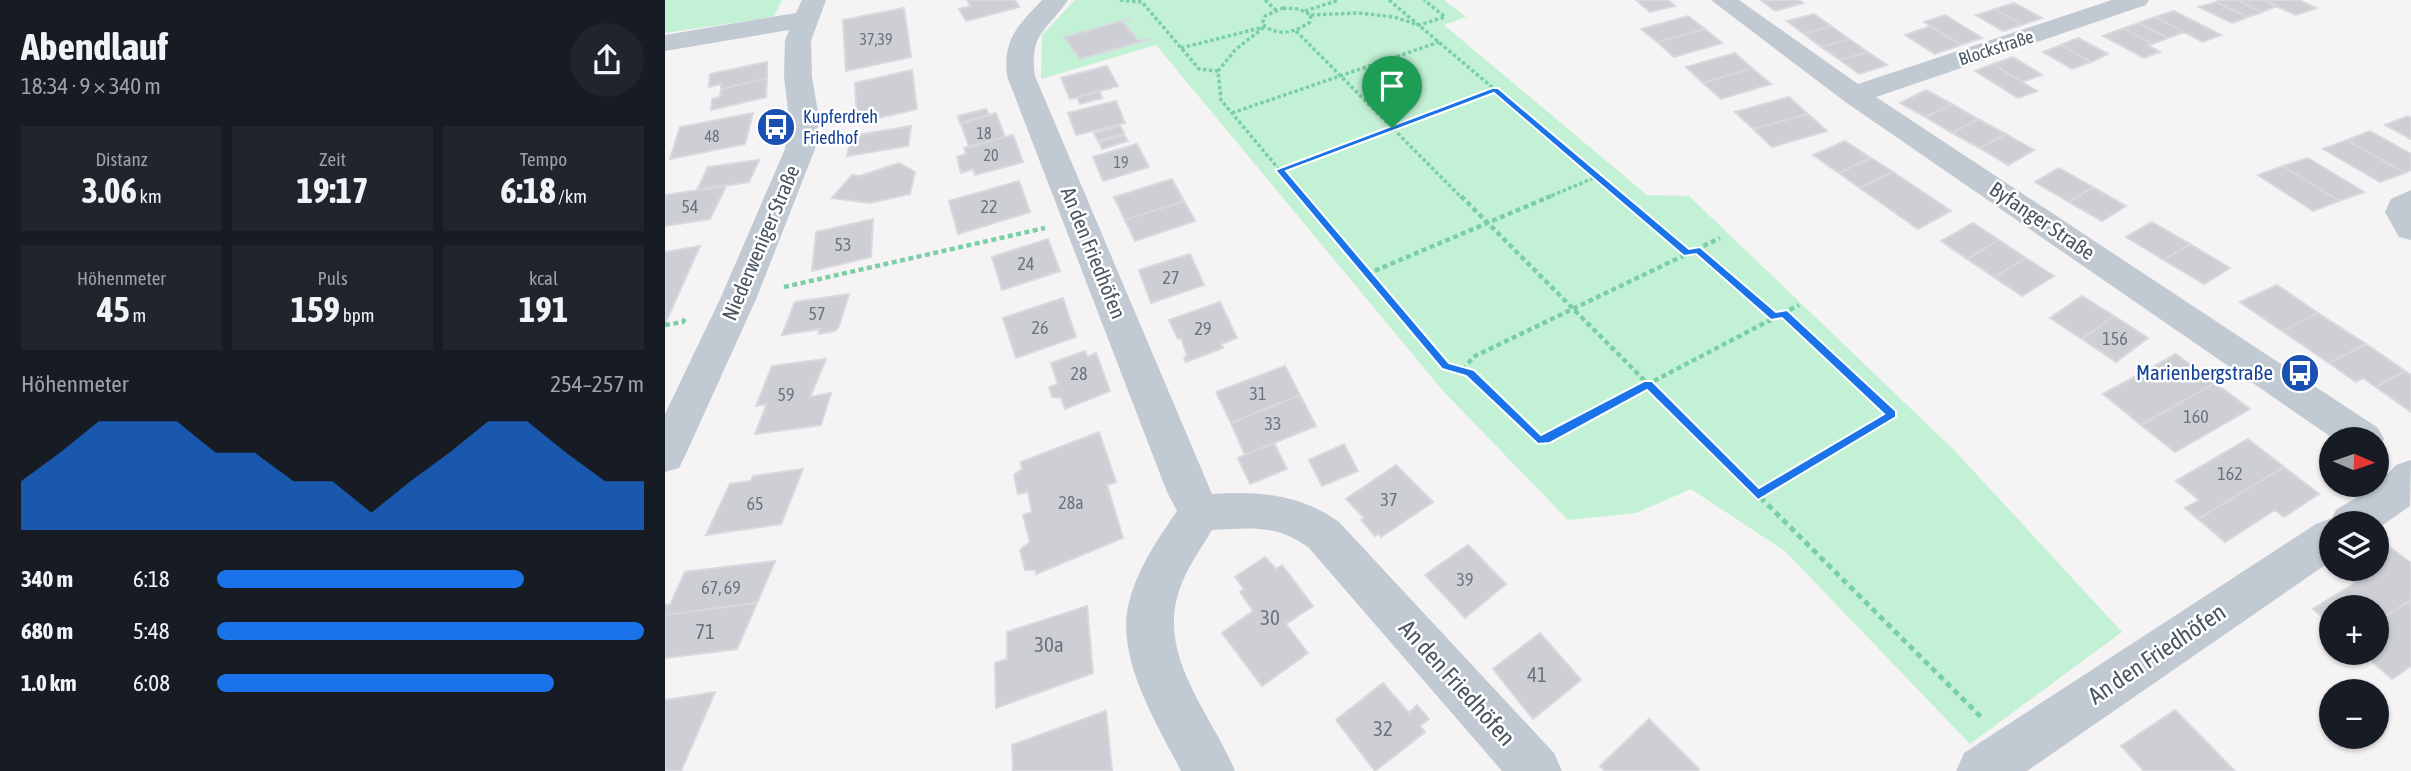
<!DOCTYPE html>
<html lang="de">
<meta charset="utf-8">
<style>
body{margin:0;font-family:"Asap Condensed",sans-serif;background:#20242c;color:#f1f3f6;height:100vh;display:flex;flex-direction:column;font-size:26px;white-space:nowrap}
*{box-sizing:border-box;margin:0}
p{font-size:23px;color:#9ea1a6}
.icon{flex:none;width:38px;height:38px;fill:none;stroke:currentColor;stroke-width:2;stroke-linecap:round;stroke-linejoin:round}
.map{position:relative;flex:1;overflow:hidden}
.side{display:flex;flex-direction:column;background:#171b24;width:665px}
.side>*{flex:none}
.needle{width:46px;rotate:92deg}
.controls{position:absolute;left:1654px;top:427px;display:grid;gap:14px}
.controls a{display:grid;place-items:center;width:70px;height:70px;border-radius:50%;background:#171b24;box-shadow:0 2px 5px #0004;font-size:35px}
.pin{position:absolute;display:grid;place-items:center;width:60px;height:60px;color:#fff;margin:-72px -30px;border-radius:50% 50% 50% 0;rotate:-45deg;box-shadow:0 0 7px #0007}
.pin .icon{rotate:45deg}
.round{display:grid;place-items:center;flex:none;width:74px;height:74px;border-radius:37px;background:#20242c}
.overview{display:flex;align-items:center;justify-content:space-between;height:119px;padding:0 21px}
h1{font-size:38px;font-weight:700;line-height:52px}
.metrics{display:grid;grid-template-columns:repeat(3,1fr);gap:10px;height:119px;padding:7px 21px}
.metrics div{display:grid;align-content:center;border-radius:0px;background:#20242c;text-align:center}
.metrics b{font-size:35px;font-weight:700}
.metrics small{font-size:19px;font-weight:400}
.metrics p{font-size:19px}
.chart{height:196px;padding:14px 21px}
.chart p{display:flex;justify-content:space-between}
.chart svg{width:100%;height:126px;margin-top:7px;fill:#1a73e8;opacity:.7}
ul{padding:0 21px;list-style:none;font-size:23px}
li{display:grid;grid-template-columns:112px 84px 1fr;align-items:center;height:52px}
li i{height:18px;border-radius:9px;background:#1a73e8}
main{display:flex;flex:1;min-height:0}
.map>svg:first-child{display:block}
.green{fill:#c3f1d5}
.building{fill:#cdcfd5;stroke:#d7d9de;stroke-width:2}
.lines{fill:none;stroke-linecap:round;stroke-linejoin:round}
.path-far2{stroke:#7ad0a6;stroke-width:3.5;stroke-dasharray:3.5 2.5;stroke-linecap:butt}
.path-far1{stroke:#7ad0a6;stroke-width:4.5;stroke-dasharray:5 3.5;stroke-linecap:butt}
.path{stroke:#7ad0a6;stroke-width:5;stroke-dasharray:6 4.5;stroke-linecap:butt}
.minor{fill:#c1cad2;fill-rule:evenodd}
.route{fill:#1a73e8;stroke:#fff;stroke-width:2;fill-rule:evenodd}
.labels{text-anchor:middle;stroke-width:5;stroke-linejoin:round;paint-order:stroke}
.far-number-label{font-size:16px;fill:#6b747e}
.far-street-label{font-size:18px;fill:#4a5661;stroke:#fff}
.far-transit-label{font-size:18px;fill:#164399;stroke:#fff;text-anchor:start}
.number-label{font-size:18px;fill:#6b747e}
.street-label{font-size:21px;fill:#4a5661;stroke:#fff}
.transit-label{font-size:21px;fill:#164399;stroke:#fff;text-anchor:end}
.near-number-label{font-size:21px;fill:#6b747e}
.near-street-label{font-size:24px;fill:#4a5661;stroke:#fff}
</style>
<main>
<section class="side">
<div class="overview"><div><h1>Abendlauf</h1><p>18:34 · 9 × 340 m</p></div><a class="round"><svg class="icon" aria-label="share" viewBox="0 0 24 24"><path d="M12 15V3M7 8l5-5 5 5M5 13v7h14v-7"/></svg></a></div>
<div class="metrics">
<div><p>Distanz</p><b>3.06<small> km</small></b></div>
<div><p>Zeit</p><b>19:17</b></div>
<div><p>Tempo</p><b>6:18<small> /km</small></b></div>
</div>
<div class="metrics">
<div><p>Höhenmeter</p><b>45<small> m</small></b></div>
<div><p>Puls</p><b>159<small> bpm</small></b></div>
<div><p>kcal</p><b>191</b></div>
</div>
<div class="chart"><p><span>Höhenmeter</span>254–257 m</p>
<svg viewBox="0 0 160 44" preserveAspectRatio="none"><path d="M0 44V27L10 17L20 6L30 6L40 6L50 17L60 17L70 27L80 27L90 38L100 27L110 17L120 6L130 6L140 17L150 27L160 27V44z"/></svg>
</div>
<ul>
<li><b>340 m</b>6:18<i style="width:72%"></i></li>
<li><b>680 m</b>5:48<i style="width:100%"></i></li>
<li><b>1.0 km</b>6:08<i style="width:79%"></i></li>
</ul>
</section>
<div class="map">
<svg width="1746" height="771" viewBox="0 0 1746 771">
<rect width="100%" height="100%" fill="#f5f3f3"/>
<path class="green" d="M0,0H117L109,17L0,33Z
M410,0H779L801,17L779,25L982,195L1024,196L1290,451L1457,632L1305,744L1120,551L1026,489L971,513L903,520L779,392L491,45L376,79L377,35Z"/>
<path class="building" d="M302,0H350L354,7L301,21L294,9L306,6Z
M971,0H1003L1010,6L985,12Z
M1096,0H1134L1138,3L1110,11Z
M1555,0H1572L1597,12L1583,17L1551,2Z
M1572,0H1598L1612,6L1597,12Z
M1598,0H1634L1651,8L1631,15Z
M1551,2L1583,17L1567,23L1534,7Z
M1349,3L1377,18L1357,25L1330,9Z
M239,8L246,57L181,71L178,20Z
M1330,9L1357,25L1338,31L1311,15Z
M1509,11L1556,35L1538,42L1490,17Z
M1149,14L1166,26L1139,34L1122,21Z
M1280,15L1317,38L1296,45L1259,22Z
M1023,16L1040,29L992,42L976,29Z
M1490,17L1519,32L1503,38L1474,23Z
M467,18L457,21L474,41L485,39L415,59L399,37Z
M1474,23L1503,38L1487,44L1459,28Z
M1166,26L1184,39L1156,47L1139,34Z
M1266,26L1296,45L1270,54L1240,35Z
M1459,28L1487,44L1483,45L1495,52L1479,58L1438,36Z
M1040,29L1057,43L1009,57L992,42Z
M1413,38L1443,54L1426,62L1396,45Z
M1184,39L1203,52L1175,60L1156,47Z
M1396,45L1426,62L1407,69L1378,52Z
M1203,52L1222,65L1194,74L1175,60Z
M1070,53L1087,68L1038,83L1021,67Z
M1348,57L1377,75L1357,82L1328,64Z
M102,62V78L56,89V84L44,87L45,74Z
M1328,64L1357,82L1372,91L1353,98L1310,71Z
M442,66L453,86L405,99L396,78Z
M1087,68L1106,84L1056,99L1038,83Z
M247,70L252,109L192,123L190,83Z
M102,78L101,97L46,110L47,99L55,97L56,89Z
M1261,90L1287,104L1261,117L1235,103Z
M434,91L437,98L415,104L412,97Z
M1124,97L1143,114L1088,129L1070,112Z
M451,101L460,123L411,135L403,113Z
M1287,104L1313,119L1287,133L1261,117Z
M321,109L324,115L295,124L293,116Z
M88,113L80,144L5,159L15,127Z
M331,113L340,137L304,147L296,123Z
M1143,114L1162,131L1107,147L1088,129Z
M1743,116L1746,118V139L1720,125Z
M1313,119L1341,134L1315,148L1287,133Z
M246,126L243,146L182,156L187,136Z
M455,126L459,133L433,141L429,133Z
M1705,131L1746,154V170L1740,173L1682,140Z
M1341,134L1369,150L1343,165L1315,148Z
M348,135L358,162L310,175L308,169L296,173L292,157L301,154L299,148Z
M459,135L463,141L437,149L434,142Z
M1682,140L1740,173L1715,182L1658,149Z
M1180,141L1206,158L1174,173L1148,155Z
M472,144L484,167L438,181L428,157Z
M1206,158L1228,172L1195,188L1174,173Z
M1643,158L1699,192L1674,201L1618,166Z
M94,160L84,182L32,190L43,167Z
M234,163L250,172L245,194L205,203L167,198L187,175L195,176Z
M1618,166L1674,201L1648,211L1593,175Z
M1394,168L1428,187L1404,202L1370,182Z
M1228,172L1286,211L1253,229L1195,188Z
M507,179L519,201L460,220L449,197Z
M354,181L365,212L293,234L284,201Z
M61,186L45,219L0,226V195Z
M1428,187L1461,206L1437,221L1404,202Z
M519,201L530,221L470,241L460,220Z
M208,219L206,257L147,271L151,232Z
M1487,222L1525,244L1499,260L1461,237Z
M1308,223L1334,240L1302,259L1276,241Z
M383,239L395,271L337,290L327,257Z
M1334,240L1361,258L1329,277L1302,259Z
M1525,244L1565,268L1539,284L1499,260Z
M35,246L0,324V252Z
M525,254L539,285L486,303L474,270Z
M1361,258L1389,276L1357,296L1329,277Z
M1612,285L1653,313L1617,331L1575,302Z
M184,294L174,326L170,331L153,334L155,329L117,335L130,302Z
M1417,296L1449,316L1417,339L1385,318Z
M398,298L411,337L351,358L338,318Z
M555,302L572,338L556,344L558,348L521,362L519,357L522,356L516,338L513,339L504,320Z
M1653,313L1701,344L1664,363L1617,331Z
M1449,316L1483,338L1451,362L1417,339Z
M1701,344L1740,371L1711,387L1698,378L1691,382L1664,363Z
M420,351L422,357L431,353L445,391L400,409L396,398L387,397L384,387L393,384L386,363Z
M1511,354L1550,383L1476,425L1438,394Z
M161,359L145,397L166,393L156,425L90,434L102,404L91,406L107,366Z
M620,366L635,395L566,423L551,392Z
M1740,371L1746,375V412L1711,387Z
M1550,383L1585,409L1510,452L1476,425Z
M635,395L651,426L580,455L566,423Z
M434,432L451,482L442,485L458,538L371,574V570H360L355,550L365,542L358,515L367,512L363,492L353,494L349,475L357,469L356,462Z
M1583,439L1619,467L1533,519L1520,508L1534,500L1511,481Z
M609,443L622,469L585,484L573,458Z
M679,444L693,471L657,486L644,460Z
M731,465L768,502L716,537L713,533L710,536L696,520L699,518L681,499Z
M1619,467L1654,494L1619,517L1610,510L1560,542L1533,519Z
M138,469L116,524L41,535L65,484L86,481L88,476Z
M803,545L841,584L800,618L760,575Z
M1726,548L1746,563V600L1712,622V607H1666V625L1648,609L1690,583L1680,575L1691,569H1712V557Z
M600,557L611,569L617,565L648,606L621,624L643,653L597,686L557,633L588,611L575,592L579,589L570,577Z
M110,561L92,603L0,615V605H5L20,572Z
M1746,600V666L1727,679L1697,653H1712V622Z
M92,603L72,649L0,658V615Z
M422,606L428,673L331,708L330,663L342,659V632Z
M875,633L916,680L868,719L828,669Z
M718,683L744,713L752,705L764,719L755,726L760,732L710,771L671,720Z
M50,692L16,771H0V700Z
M1510,710L1570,771H1479L1456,746Z
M441,711L447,771H348L347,745Z
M984,719L1034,769L1032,771H940L935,766Z"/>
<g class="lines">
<path class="path-far2" d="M455,0L477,2L534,69L553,71L556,100L638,198
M600,0L611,10
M724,0L958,198
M618,8L634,9L646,15L645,22C630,33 612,37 597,24L600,16Z
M640,11L674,0
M646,15L694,13L729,17L754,25L780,17L759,0
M631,31L797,198
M516,48L599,27
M553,71L571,49L598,28
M567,113L774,42
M615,170L830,90
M881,198L931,177"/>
<path class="path-far1" d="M637,196L780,366L805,373L873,439L880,440L983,384L1048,450
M796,196L983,384L1134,305
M956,196L1023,253
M1032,249L1110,317
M702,274L886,196
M119,287L380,228
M1118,313L1227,414L1168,450
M0,325L18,322L20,318
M798,370L808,357L1055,238"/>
<path class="path" d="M1047,448L1093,495
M1171,448L1093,495L1316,717"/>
<path class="minor" d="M137,0H161L146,41L147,77L154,118L150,149L92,297L20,456L14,468L0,472V414L56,297L120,149L124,118L119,77L120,41L124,30L0,51V35L131,13Z
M377,0H403C382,31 364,33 370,76L547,494C593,491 635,494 674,522L889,753L897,771H837L644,548C612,524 585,528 547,530C535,550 521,569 514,591C492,657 547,715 570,771H516C494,728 461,675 461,624C462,584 490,543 512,511L502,492L342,76C338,38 353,26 377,0Z
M1046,0H1074L1193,84L1447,0H1484L1481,5L1211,97L1713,428L1719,439L1713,450L1712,439H1669L1179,101Z
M1746,190V240L1734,237L1720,212L1726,199Z
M1746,460L1745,506L1712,529V523H1666V561L1362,771H1291L1299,753L1651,524L1667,518L1671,510L1712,485L1731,465Z"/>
</g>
<path class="route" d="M827,88H833L1024,249L1035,247L1111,312L1122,310L1231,411V417L1093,500L982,390L885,443L873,444L801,376L777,369L610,170ZM829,93L1019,256L1031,254L1106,320L1117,318L1219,414L1094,488L987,381H979L876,435L809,370L784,363L621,171Z"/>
<defs>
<g id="bus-disc" transform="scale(2.0125)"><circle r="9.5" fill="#1a4fb4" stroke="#fff"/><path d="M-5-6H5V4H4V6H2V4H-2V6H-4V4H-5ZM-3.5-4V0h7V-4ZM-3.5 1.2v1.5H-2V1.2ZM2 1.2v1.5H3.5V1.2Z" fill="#fff"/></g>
</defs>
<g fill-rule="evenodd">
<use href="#bus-disc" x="111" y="127"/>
<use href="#bus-disc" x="1635" y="373"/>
</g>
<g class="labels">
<g class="far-number-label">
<text x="211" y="45">37,39</text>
<text x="319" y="139">18</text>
<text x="47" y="142">48</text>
<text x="326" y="161">20</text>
<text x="456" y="168">19</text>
</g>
<g class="far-street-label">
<text transform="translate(1331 48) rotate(-18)" y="6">Blockstraße</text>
</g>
<g class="far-transit-label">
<text x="138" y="123">Kupferdreh<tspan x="138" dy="21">Friedhof</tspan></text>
</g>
<g class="number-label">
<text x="25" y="213">54</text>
<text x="324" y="213">22</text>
<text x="178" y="251">53</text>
<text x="361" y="270">24</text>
<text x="506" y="284">27</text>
<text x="152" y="320">57</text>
<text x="375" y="334">26</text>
<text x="538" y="335">29</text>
<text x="1450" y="345">156</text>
<text x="414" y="380">28</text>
<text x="593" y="400">31</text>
<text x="121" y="401">59</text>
<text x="1531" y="423">160</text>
<text x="608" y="430">33</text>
<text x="1565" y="480">162</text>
<text x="724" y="506">37</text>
<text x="406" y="509">28a</text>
<text x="90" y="510">65</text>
<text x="800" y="586">39</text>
<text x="56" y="594">67, 69</text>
</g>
<g class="street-label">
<text transform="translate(1377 221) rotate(34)" y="7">Byfanger Straße</text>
<text transform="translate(96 243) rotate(-67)" y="7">Niederweniger Straße</text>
<text transform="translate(428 253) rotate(68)" y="7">An den Friedhöfen</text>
</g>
<g class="transit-label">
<text x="1608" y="380">Marienbergstraße</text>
</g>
<g class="near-number-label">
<text x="605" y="625">30</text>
<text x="40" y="639">71</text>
<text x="384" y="652">30a</text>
<text x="872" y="682">41</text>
<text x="718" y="736">32</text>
</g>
<g class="near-street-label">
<text transform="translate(1492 654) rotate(-34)" y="8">An den Friedhöfen</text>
<text transform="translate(792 683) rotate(48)" y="8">An den Friedhöfen</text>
</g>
</g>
</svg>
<div class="controls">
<a><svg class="needle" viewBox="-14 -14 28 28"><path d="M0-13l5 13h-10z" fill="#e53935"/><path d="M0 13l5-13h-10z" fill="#9ea1a6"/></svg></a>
<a><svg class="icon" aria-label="layers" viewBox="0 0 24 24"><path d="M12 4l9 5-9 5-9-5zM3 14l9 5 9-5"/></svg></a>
<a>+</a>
<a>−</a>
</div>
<div class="pin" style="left:727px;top:128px;background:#1e9e55"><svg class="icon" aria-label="arrive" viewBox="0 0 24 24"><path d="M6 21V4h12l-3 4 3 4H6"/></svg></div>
</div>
</main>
